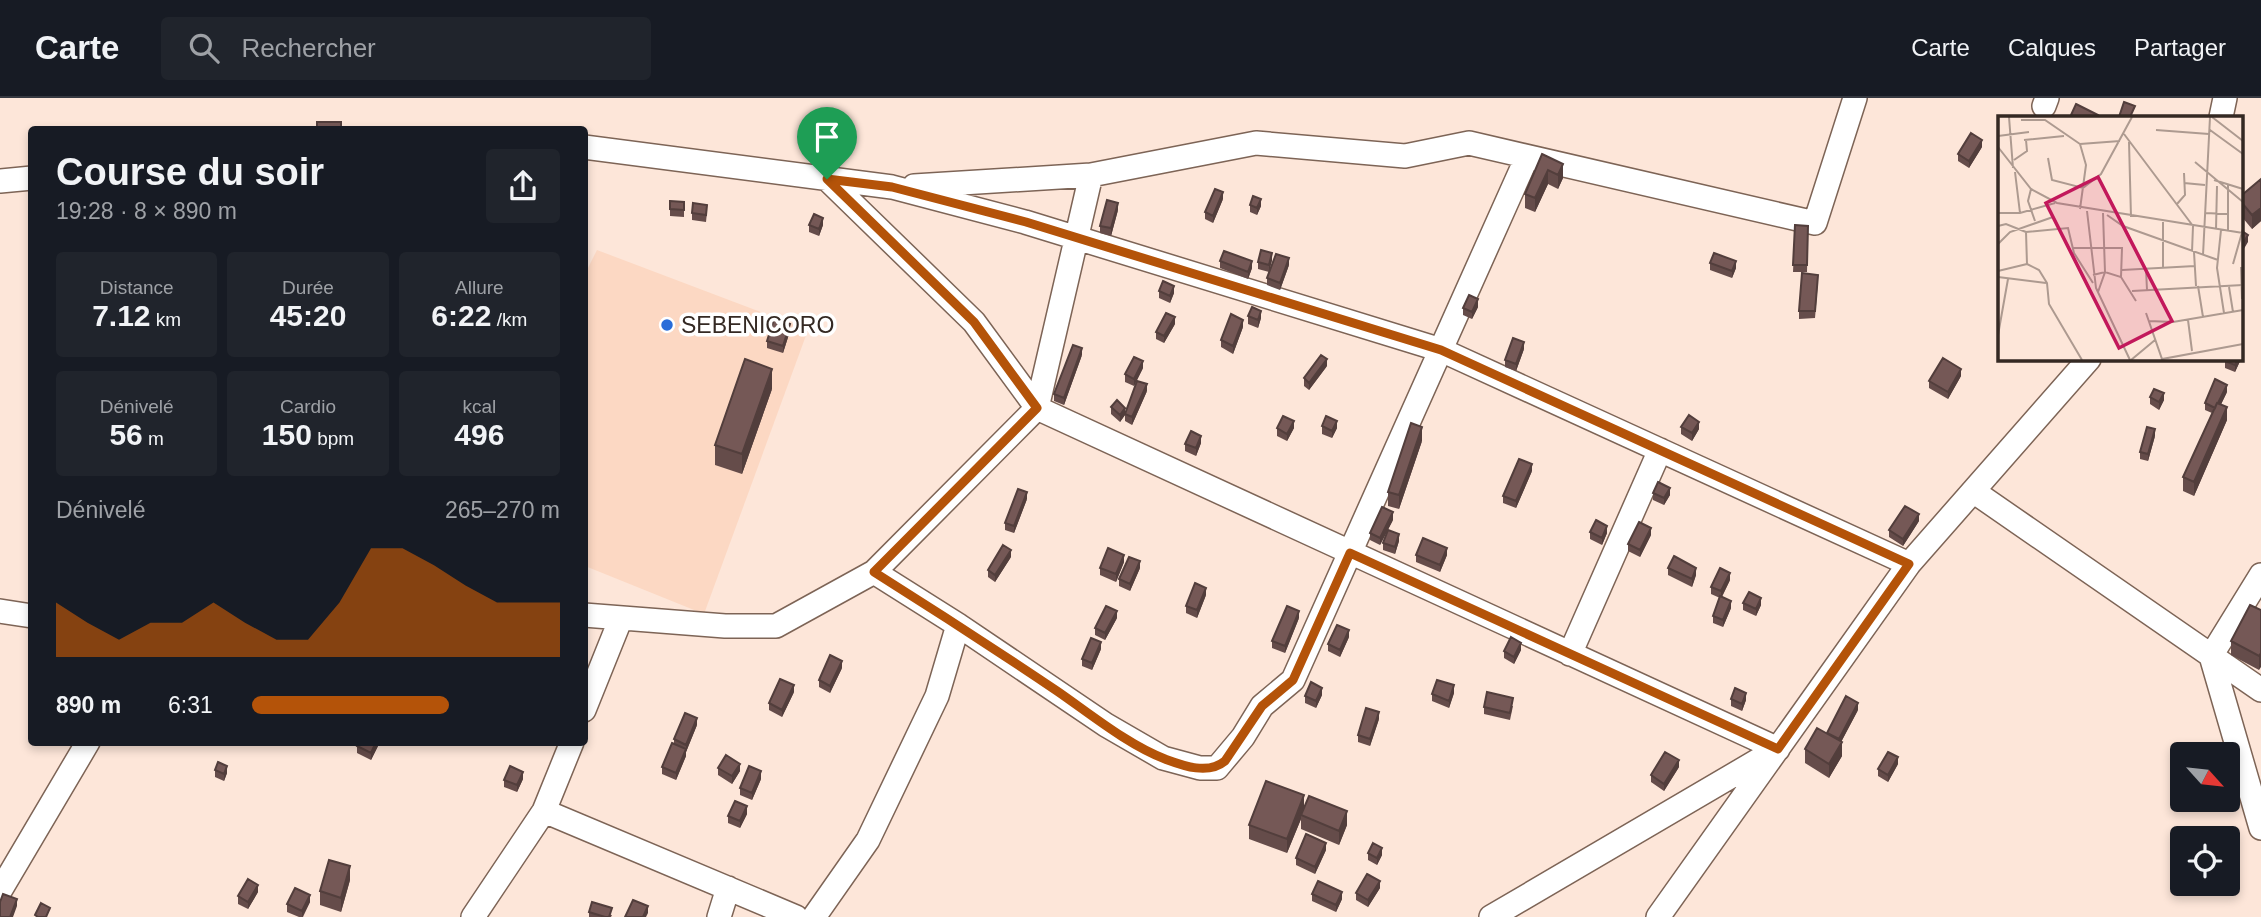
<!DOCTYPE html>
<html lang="fr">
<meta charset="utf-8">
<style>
body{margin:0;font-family:Helvetica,sans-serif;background:#20242c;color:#f1f3f6;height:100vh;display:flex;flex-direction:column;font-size:26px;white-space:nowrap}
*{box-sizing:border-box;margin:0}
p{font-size:23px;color:#9ea1a6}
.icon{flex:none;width:38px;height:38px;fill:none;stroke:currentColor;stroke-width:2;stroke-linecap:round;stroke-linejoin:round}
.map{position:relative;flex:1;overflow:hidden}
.details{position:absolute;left:28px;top:28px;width:560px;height:620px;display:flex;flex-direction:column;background:#171b24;border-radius:7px;box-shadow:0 4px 10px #0003}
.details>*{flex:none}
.needle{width:46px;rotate:117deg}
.buttons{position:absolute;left:2170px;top:644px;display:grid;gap:14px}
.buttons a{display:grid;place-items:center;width:70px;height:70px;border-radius:7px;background:#171b24;box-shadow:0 4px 10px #0003;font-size:35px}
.pin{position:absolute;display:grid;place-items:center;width:60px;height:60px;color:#fff;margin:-72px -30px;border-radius:50% 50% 50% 0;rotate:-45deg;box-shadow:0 0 7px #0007}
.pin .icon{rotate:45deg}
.round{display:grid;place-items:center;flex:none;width:74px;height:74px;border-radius:7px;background:#20242c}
.head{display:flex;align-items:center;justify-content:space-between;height:119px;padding:0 28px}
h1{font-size:38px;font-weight:600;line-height:52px}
.stats{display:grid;grid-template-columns:repeat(3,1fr);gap:10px;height:119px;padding:7px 28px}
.stats div{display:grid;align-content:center;border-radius:7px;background:#20242c;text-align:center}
.stats b{font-size:30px;font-weight:600}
.stats small{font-size:19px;font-weight:400}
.stats p{font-size:19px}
.chart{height:196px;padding:14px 28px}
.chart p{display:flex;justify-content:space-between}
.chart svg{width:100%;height:126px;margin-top:7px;fill:#b45309;opacity:.7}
ul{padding:0 28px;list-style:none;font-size:23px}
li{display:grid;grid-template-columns:112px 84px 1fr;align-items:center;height:52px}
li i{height:18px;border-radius:9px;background:#b45309}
header{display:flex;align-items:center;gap:42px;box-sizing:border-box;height:98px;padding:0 35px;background:#171b24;border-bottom:2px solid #363941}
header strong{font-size:33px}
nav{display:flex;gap:38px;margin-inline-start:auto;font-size:24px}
.search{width:490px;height:63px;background:#20242c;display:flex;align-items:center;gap:18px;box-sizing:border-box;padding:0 24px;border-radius:7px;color:#9ea1a6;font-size:26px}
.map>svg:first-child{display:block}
.built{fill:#fcd8c3}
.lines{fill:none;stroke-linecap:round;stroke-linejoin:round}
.minor-casing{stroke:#7d6456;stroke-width:26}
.minor{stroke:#fff;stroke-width:23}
.wall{fill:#654c4a}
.shaded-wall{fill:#523e3c}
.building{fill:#755856;stroke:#523e3c;stroke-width:2}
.route-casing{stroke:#fff;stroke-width:14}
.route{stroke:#b45309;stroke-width:9}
.poi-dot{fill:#296dd9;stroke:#fff;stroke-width:2.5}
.labels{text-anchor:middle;stroke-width:7;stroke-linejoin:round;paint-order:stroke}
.poi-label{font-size:23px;fill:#342923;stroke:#fff;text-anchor:start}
.inset-road{fill:none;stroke:#ad9a90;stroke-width:2}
.view{fill:#c2185b;fill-opacity:0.15;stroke:#c2185b;stroke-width:3.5}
.inset-edge{fill:none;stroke:#342923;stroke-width:3.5}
</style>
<header>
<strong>Carte</strong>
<div class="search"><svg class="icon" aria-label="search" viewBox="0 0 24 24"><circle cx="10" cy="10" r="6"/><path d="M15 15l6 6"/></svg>Rechercher</div>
<nav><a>Carte</a><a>Calques</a><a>Partager</a></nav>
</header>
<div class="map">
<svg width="2261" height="819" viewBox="0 0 2261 819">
<rect width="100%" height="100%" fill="#fde6d9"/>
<path class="built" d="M597,152L808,232L704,516L585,468L584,178Z"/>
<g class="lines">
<g class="minor-casing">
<path id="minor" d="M2044,8L2047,0
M2221,19L2225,0
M584,49L892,89L1025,124L1441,252L1909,466
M827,81L974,224L1037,310L1778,651
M0,83L32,80
M914,88L1091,77L1256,45L1405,58L1469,45L1815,125L1855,0
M1973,393L2261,592
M874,474L958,527L1106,627L1163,660L1200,670H1217L1243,639L1262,608L1293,582L1527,59
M2261,477L2211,558L2261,730
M0,513L32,518
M584,517L725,528H776L874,474L1037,310L1091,77
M1570,556L1660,352
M584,612L621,520
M544,713L796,819
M0,793L88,644
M473,819L544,713L572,644
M719,819L728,790
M814,819L868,742L937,598L958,527
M1491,819L1769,656
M1658,819L1909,466L2089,261"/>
</g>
<use href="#minor" class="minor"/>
</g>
<path class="wall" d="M1982,49L1969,70L1958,63V56Z
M1542,56L1563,80L1558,91L1548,86L1535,114L1525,110V96Z
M2261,81V123L2252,131L2242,119V97Z
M1223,101L1213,125L1205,121V114Z
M670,103L684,104V119L670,118Z
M1250,107L1261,108L1257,117L1250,114Z
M1118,112L1111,138L1100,135V128Z
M707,114L706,124L692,122V115Z
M809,127H823L819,138L809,134Z
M1795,127L1808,128L1807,174H1793Z
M1272,162L1269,174L1258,171V164Z
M1220,163L1252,170L1248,181L1220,170Z
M1710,165L1736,170L1732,180L1710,172Z
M1289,167L1280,192L1267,187V180Z
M1818,184L1815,220L1799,221V213Z
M1159,193L1174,195L1170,205L1159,200Z
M1478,209L1472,221L1463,217V210Z
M1248,218L1261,220L1258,230L1248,226Z
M1175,226L1164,245L1156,241V234Z
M1243,229L1233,256L1221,249V242Z
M790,233L783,255L767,250V243Z
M1524,251L1516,273L1505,269V262Z
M1082,257L1064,307L1054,303V296Z
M2241,261L2235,274L2225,270V263Z
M1327,268L1309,292L1304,288V280Z
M1143,270L1134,288L1125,284V276Z
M1961,278L1948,301L1929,290V283Z
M772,291L742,376L715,367V347Z
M1147,293L1132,327L1125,323V317L1120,324L1111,316V309L1125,315Z
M2227,294L2221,306L2227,322L2194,398L2183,393V379L2212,315L2205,312V305Z
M2150,299L2164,302L2159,312L2150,306Z
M1322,328L1337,330L1332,340L1322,336Z
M1681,329L1699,331L1692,343L1681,336Z
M1277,330H1294L1287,343L1277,338Z
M2155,338L2148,363L2140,361V354Z
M1422,343L1399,411L1388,408V394Z
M1201,345L1196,358L1185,353V346Z
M1532,373L1516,410L1503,405V398Z
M1653,395L1670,397L1664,407L1653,402Z
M1027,401L1014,435L1005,432V425Z
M1393,422L1380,447L1370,442V435Z
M1919,423L1903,448L1889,439V432Z
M1590,434L1607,435L1602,447L1590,441Z
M1651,437L1640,459L1628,453V446Z
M1399,443L1395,456L1383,452V445Z
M1416,457H1447L1440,474L1416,464Z
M1011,459L995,484L988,479V472Z
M1124,464L1116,484L1100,477V470Z
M1140,470L1130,493L1119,488V481Z
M1668,470L1696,477L1692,489L1668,477Z
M1730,482L1722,499L1731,510L1723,529L1713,525V518L1720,500L1711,496V489Z
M1206,497L1197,520L1186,515V508Z
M1743,505L1761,507L1756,518L1743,512Z
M2261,512L2259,572L2231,557V543Z
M1117,520L1105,542L1095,537V530Z
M1299,520L1285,555L1272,550V543Z
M1349,539L1340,559L1328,553V546Z
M1101,551L1092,572L1082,568V561Z
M1521,552L1514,566L1504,560V553Z
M842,570L830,595L819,589V582Z
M794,594L782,619L769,612V605Z
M1454,595L1449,610L1432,603V596Z
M1322,597L1316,610L1305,605V598Z
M1731,601L1746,602L1742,613L1731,608Z
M1513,608L1510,622L1484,616V609Z
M1858,612L1841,644L1842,658L1829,680L1805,665V651Z
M1379,621L1370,648L1358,644V637Z
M697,627L686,654V658L676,682L662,676V669L674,645V641Z
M378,644V648L371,662L357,655V648Z
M1898,666L1888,684L1878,678V671Z
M1679,669L1664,693L1651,684V677Z
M718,670L740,673L732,686L718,677Z
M215,672L227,675L224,683L215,679Z
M523,681L517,694L504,689V682Z
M761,681L752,702L740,697V690Z
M1304,708L1347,727L1339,747L1301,731V721L1287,755L1249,741V727Z
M747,716L740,730L728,725V718Z
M1326,752L1315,776L1296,767V760Z
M1368,755L1382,757L1377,767L1368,762Z
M350,782L341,814L320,807V793Z
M1380,790L1368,809L1356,802V795Z
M258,794L248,811L238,806V798Z
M1312,796L1342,801L1336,814L1312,803Z
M310,804L303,819H299L287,814V806Z
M589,814L612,817L611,819H589Z"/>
<path class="shaded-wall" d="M1982,42V49L1969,70V63Z
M1563,66V80L1558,91V77Z
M1548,72V86L1535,114V100Z
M1223,94V101L1213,125V118Z
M1261,101V108L1257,117V110Z
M1118,105V112L1111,138V130Z
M2261,110V123L2252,131V117Z
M823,120V127L819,138V131Z
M2248,137V144L2242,154V147Z
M1272,155V162L1269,174V167Z
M1289,160V167L1280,192V185Z
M1252,163V170L1248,181V174Z
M1736,163V170L1732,180V173Z
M1174,188V195L1170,205V198Z
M1478,201V209L1472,221V214Z
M1261,213V220L1258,230V222Z
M1175,219V226L1164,245V238Z
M1243,222V229L1233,256V248Z
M790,226V233L783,255V248Z
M587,238V259L584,265V244Z
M1524,244V251L1516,273V266Z
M1082,250V257L1064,307V300Z
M1327,261V268L1309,292V285Z
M2238,261H2241L2235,274V267Z
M1143,263V270L1134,288V281Z
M772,271V291L742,376V356Z
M1961,271V278L1948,301V294Z
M1147,286V293L1132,327V319Z
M2227,287V294L2216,317V310Z
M2164,295V302L2159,312V304Z
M2227,309V322L2194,398V384Z
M1125,310V317L1120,324V317Z
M1294,323V330L1287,343V336Z
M1337,323V330L1332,340V333Z
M1699,324V331L1692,343V335Z
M1422,329V343L1399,411V397Z
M2155,331V338L2148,363V356Z
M1201,338V345L1196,358V350Z
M1532,366V373L1516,410V403Z
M1670,390V397L1664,407V400Z
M1027,394V401L1014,435V428Z
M1393,414V422L1380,447V440Z
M1919,416V423L1903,448V441Z
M1607,428V435L1602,447V440Z
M1651,430V437L1640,459V452Z
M1399,436V443L1395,456V449Z
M1447,450V457L1440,474V467Z
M1011,452V459L995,484V477Z
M1124,457V464L1116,484V476Z
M1140,463V470L1130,493V486Z
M1696,470V477L1692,489V481Z
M1730,475V482L1721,500V493Z
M1206,490V497L1197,520V512Z
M1761,500V507L1756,518V511Z
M1731,503V510L1723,529V522Z
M1117,513V520L1105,542V535Z
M1299,513V520L1285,555V548Z
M1349,532V539L1340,559V552Z
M1101,544V551L1092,572V565Z
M1521,545V552L1514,566V559Z
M2261,555V569L2259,572V558Z
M842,563V570L830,595V588Z
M794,587V594L782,619V612Z
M1454,587V595L1449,610V603Z
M1322,590V597L1316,610V603Z
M1746,595V602L1742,613V606Z
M1858,605V612L1839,648V641Z
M1379,614V621L1370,648V641Z
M697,620V627L686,654V658L676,682V675L686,651V647Z
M376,644H378V648L371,662V655Z
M1842,644V658L1829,680V666Z
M1898,659V666L1888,684V677Z
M1679,662V669L1664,693V686Z
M740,666V673L732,686V678Z
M227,668V675L224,683V676Z
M761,673V681L752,702V695Z
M523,674V681L517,694V687Z
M1304,697V711L1301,717V721L1287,755V741Z
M747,708V716L740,730V723Z
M1347,713V727L1339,747V733Z
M1326,745V752L1315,776V769Z
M1382,750V757L1377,767V760Z
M350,768V782L341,814V800Z
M1380,783V790L1368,809V802Z
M258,787V794L248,811V804Z
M1342,794V801L1336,814V807Z
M310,797V804L302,819V813Z
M17,801V808L13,819H10Z
M648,808V815L646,819H643Z"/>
<path class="building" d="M2124,4L2135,8L2130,19H2119Z
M2076,6L2098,17L2097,19H2076L2071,17Z
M317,24H341V32H317Z
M1971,35L1982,42L1969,63L1958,56Z
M1542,56L1563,66L1558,77L1548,72L1535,100L1525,96Z
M2261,81V110L2252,117L2242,105V97Z
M1215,91L1223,94L1213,118L1205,114Z
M1253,98L1261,101L1257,110L1250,107Z
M1107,102L1118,105L1111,130L1100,128Z
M670,103L684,104V112L670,111Z
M693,105L707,107L706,117L692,115Z
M814,116L823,120L819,131L809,127Z
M1795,127L1808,128L1807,167H1793Z
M2242,133L2248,137L2242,147Z
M1261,152L1272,155L1269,167L1258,164Z
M1224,153L1252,163L1248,174L1220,163Z
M1714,155L1736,163L1732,173L1710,165Z
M1276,156L1289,160L1280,185L1267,180Z
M1802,175L1818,177L1815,213H1799Z
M1163,183L1174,188L1170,198L1159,193Z
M1469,197L1478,201L1472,214L1463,210Z
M1252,209L1261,213L1258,222L1248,218Z
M1166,215L1175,219L1164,238L1156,234Z
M1231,216L1243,222L1233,248L1221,242Z
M774,221L790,226L783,248L767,243Z
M1513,240L1524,244L1516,266L1505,262Z
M1073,247L1082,250L1064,300L1054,296Z
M1321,257L1327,261L1309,285L1304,280Z
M1134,259L1143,263L1134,281L1125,276Z
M1943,260L1961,271L1948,294L1929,283Z
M745,261L772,271L742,356L715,347Z
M2226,261H2238L2235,267L2225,263Z
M2215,281L2227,287L2218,305H2217L2215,310L2205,305Z
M1137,283L1147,286L1132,319L1125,316Z
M2154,291L2164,295L2159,304L2150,299Z
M1117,302L1125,310L1120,317L1111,309Z
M2217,305L2227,309L2194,384L2183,379Z
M1689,317L1699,324L1692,335L1681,329Z
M1283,318L1294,323L1287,336L1277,330Z
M1326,318L1337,323L1332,333L1322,328Z
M1411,325L1422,329L1399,397L1388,394Z
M2147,329L2155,331L2148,356L2140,354Z
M1191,333L1201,338L1196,350L1185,346Z
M1519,361L1532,366L1516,403L1503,398Z
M1658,384L1670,390L1664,400L1653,395Z
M1018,391L1027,394L1014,428L1005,425Z
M1905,408L1919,416L1903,441L1889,432Z
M1382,409L1393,414L1380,440L1370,435Z
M1596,422L1607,428L1602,440L1590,434Z
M1639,424L1651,430L1640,452L1628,446Z
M1388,432L1399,436L1395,449L1383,445Z
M1423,440L1447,450L1440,467L1416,457Z
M1003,447L1011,452L995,477L988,472Z
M1108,450L1124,457L1116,476L1100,470Z
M1674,458L1696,470L1692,481L1668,470Z
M1129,459L1140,463L1130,486L1119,481Z
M1720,470L1730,475L1721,493L1711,489Z
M1195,485L1206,490L1197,512L1186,508Z
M1749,494L1761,500L1756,511L1743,505Z
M1720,498L1731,503L1723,522L1713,518Z
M2250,507L2261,512V555L2259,558L2231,543Z
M1106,508L1117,513L1105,535L1095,530Z
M1287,508L1299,513L1285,548L1272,543Z
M1337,527L1349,532L1340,552L1328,546Z
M1511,539L1521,545L1514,559L1504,553Z
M1091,540L1101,544L1092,565L1082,561Z
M830,557L842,563L830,588L819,582Z
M780,581L794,587L782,612L769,605Z
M1437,582L1454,587L1449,603L1432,596Z
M1311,584L1322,590L1316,603L1305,598Z
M1735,590L1746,595L1742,606L1731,601Z
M1487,594L1513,600L1510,615L1484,609Z
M1846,598L1858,605L1839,641L1827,635Z
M1366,610L1379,614L1370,641L1358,637Z
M685,615L697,620L686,647L674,641Z
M1817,630L1842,644L1829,666L1805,651Z
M359,644H376L371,655L357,648Z
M672,645L686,651L676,675L662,669Z
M1665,654L1679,662L1664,686L1651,677Z
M1888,654L1898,659L1888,677L1878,671Z
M726,657L740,666L732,678L718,670Z
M218,664L227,668L224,676L215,672Z
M510,668L523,674L517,687L504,682Z
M749,668L761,673L752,695L740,690Z
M1266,683L1304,697L1287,741L1249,727Z
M1309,698L1347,713L1339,733L1301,717Z
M735,703L747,708L740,723L728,718Z
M1306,736L1326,745L1315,769L1296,760Z
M1373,745L1382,750L1377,760L1368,755Z
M329,762L350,768L341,800L320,793Z
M1367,776L1380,783L1368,802L1356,795Z
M248,781L258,787L248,804L238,798Z
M1318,783L1342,794L1336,807L1312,796Z
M295,790L310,797L302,813L287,806Z
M3,796L17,801L10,819H0V804Z
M633,802L648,808L643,819H625Z
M592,804L612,810L609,819H605L589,814Z
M41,805L50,810L46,819H38L35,817Z"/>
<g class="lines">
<g class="route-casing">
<path id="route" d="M827,81L892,89L1026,124L1441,252L1909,466L1778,651L1350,455L1293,582L1262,608L1225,663C1208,677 1184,668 1165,661C1128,647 1089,615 1057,593C996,552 936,513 874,474L1037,310L974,224Z"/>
</g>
<use href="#route" class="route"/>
</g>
<circle class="poi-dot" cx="667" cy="227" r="7"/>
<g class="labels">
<g class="poi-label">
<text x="681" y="235">SEBENICORO</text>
</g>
</g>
<g transform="translate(1998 18)">
<rect width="245" height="245" fill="#fde6d9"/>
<path class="inset-road" d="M11,1L15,52M214,1L245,25M23,4H47L82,28L88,49L82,93M158,14L211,18M212,14L245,38M126,18L195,110L194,136M0,20L31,16M26,24L66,20M131,26L133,101M82,28L122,25M0,31L33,73L59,87L245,117M50,42L54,64L85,72L103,58L134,1M16,44L29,35L28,24M197,46L245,86M17,56L22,97M216,64L245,73M186,67L207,69M33,73L30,85L37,105M179,88L187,79L186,57M89,95L98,172L132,244M0,97H22L57,87M207,97L230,98M109,99L125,110L220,144M165,106V152M0,110L8,108L28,116L29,148L41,154L49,167L51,188L84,244M218,113L219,70M223,114L219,152L226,197M230,115V69M28,116L70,112L76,137L95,167M0,128L12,116L55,101M75,132H124L123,161M196,136L198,170M205,139L212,1M235,148L245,113M243,151L244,183M148,153L149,174M124,154L197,150M0,155L29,148M95,159L107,156L123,161L138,185M0,161L48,167M200,170L205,201M231,171L235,196M134,175L245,169M100,176L107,156L105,97M148,197L164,243L245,228M190,204L194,235M151,205L175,206L245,194M0,219L10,163M133,244L157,224"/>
<path class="view" d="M100,61L174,205L121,232L48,87Z"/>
<rect width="245" height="245" class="inset-edge"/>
</g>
</svg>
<div class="buttons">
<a><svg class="needle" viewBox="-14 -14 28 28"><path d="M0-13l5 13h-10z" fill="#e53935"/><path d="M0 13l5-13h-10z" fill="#9ea1a6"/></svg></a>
<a><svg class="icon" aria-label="locate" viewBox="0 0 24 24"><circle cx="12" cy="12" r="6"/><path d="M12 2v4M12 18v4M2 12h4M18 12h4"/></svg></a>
</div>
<div class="pin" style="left:827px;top:81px;background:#1e9e55"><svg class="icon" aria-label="arrive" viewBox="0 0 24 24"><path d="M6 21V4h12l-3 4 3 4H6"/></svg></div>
<section class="details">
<div class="head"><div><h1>Course du soir</h1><p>19:28 · 8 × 890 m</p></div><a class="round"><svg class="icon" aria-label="share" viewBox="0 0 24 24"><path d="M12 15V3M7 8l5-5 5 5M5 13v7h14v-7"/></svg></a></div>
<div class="stats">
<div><p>Distance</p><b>7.12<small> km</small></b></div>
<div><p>Durée</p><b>45:20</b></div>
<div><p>Allure</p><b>6:22<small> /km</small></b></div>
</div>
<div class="stats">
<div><p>Dénivelé</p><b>56<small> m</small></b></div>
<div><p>Cardio</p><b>150<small> bpm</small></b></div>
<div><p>kcal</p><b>496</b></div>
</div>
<div class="chart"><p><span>Dénivelé</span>265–270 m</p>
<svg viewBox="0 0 160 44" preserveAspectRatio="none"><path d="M0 44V25L10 32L20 38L30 32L40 32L50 25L60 32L70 38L80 38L90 25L100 6L110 6L120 12L130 19L140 25L150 25L160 25V44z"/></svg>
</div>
<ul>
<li><b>890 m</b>6:31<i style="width:64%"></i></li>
</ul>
</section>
</div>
